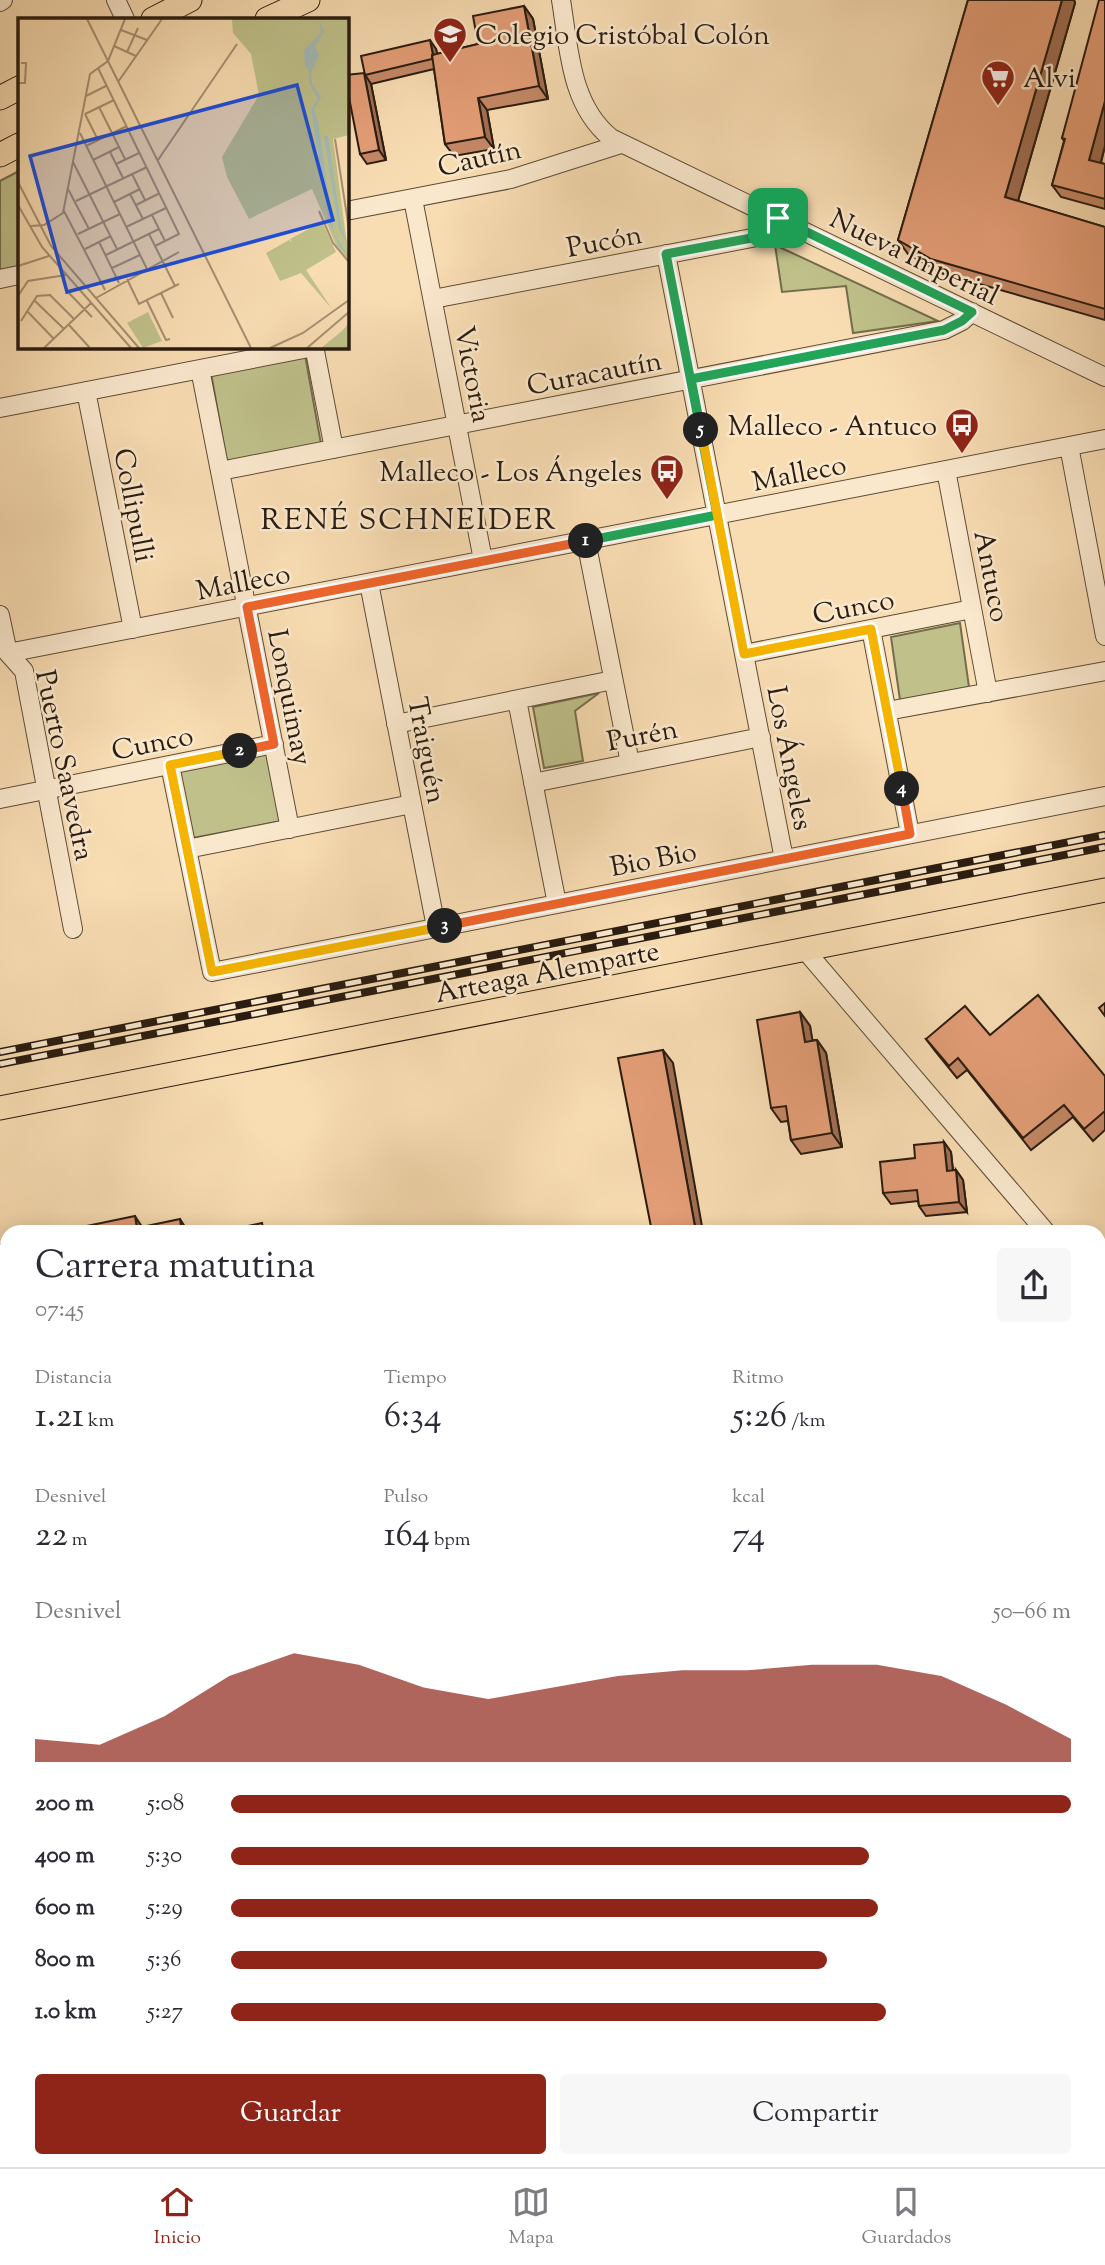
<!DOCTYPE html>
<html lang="es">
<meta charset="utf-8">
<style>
body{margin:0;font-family:"Sorts Mill Goudy",serif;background:#f7f7f7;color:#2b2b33;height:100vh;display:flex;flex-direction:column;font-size:26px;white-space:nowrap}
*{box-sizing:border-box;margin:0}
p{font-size:23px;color:#7c7c81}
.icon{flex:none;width:38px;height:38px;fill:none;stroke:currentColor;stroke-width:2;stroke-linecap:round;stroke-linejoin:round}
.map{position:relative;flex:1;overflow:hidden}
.side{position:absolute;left:0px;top:1225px;width:1106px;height:943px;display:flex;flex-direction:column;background:#fff;border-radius:21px 21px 0 0;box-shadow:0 4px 18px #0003}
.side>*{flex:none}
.pin{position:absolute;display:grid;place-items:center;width:60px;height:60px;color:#fff;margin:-30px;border-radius:14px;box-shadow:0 4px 10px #0006}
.km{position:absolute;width:35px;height:35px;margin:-18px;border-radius:50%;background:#222;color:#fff;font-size:19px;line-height:35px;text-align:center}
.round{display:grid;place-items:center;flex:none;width:74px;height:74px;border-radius:7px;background:#f7f7f7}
.headline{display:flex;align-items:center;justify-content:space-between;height:119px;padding:0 35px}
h1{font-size:38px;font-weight:600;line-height:52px}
.stats{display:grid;grid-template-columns:repeat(3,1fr);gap:10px;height:119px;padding:7px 35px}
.stats div{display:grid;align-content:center}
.stats b{font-size:35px;font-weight:600}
.stats small{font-size:19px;font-weight:400}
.stats p{font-size:19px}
.chart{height:196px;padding:14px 35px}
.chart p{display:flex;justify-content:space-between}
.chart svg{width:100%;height:126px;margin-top:7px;fill:#8f2418;opacity:.7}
.action{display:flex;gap:14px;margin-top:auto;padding:14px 35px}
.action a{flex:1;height:80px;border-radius:7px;background:#8f2418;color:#fff;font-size:28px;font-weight:600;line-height:80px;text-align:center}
.action a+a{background:#f7f7f7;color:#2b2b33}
ul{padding:0 35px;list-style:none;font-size:23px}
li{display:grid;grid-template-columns:112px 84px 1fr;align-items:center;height:52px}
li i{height:18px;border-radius:9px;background:#8f2418}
.tabs{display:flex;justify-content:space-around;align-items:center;height:98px;border-top:2px solid #e1e1e2;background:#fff;font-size:19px;color:#7c7c81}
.tabs a{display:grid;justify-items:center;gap:4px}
.tabs .active{color:#8f2418}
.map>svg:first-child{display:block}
.green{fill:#bfc08a;stroke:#746e4d;stroke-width:2}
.water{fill:#a2b9b7;stroke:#727a74;stroke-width:2}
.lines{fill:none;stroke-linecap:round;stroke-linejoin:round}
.minor-casing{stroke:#5e4c38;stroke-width:20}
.major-casing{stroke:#2a1c10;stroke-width:25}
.minor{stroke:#fae8cd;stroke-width:18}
.major{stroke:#f8dcb2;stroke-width:23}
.rail-casing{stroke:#2a1c10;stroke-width:8}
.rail{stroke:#fae8cd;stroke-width:5;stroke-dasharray:16;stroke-linecap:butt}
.wall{fill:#c48866;stroke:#2a1c10;stroke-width:2}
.shaded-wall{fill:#a06f53;stroke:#2a1c10;stroke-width:2}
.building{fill:#e49e77;stroke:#2a1c10;stroke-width:2}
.split-1-casing{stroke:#fff;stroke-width:14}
.split-2-casing{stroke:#fff;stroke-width:14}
.split-3-casing{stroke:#fff;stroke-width:14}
.split-4-casing{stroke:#fff;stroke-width:14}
.split-5-casing{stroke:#fff;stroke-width:14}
.split-6-casing{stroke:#fff;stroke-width:14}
.split-1{stroke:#22a559;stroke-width:9}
.split-2{stroke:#f0652b;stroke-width:9}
.split-3{stroke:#f5b400;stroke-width:9}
.split-4{stroke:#f0652b;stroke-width:9}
.split-5{stroke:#f5b400;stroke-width:9}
.split-6{stroke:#22a559;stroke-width:9}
.labels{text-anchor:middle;stroke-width:5;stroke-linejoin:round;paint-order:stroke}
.poi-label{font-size:28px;fill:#2a1c10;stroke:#fae8cd;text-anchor:start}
.street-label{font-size:28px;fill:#2a1c10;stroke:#fae8cd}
.neighbourhood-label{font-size:30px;letter-spacing:2px;fill:#2a1c10;stroke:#fae8cd}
.inset-road{fill:none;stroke:#a68f71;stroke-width:2}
.view{fill:#1d4ed8;fill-opacity:0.15;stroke:#1d4ed8;stroke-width:3.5}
.inset-edge{fill:none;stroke:#2a1c10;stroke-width:3.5}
</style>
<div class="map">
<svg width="1105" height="2167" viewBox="0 0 1105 2167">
<rect width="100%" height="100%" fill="#f8dcb2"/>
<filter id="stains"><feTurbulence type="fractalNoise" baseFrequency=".00286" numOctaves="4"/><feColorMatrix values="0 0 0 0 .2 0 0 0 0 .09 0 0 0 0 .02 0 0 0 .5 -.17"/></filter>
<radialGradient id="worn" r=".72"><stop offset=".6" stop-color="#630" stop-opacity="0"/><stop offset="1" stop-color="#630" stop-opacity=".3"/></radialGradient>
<path class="green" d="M19,171V266L0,270V181Z
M775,245L938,321L853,333L846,286L782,292Z
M305,355L321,444L227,462L211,373Z
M960,623L969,687L900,700L891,637Z
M599,693L575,711L583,761L544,768L533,707Z
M268,748L282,821L193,838L179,767Z
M1099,1858L1105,1861V2167H0V2116H7V2161H1099Z
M0,2029L7,2060V2081L0,2082Z"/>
<path class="water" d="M126,2161H325L371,2167H169Z"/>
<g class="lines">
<g class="minor-casing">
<path id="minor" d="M116,0L125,19
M561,0C569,48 570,105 611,138L1105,377
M0,2L3,0
M413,199L483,560
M346,211L511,179L621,144
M666,254L784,859
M0,279L19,275
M433,299L757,237L770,229L778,218
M314,346L334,449
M200,369L290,829
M86,391L133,629
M0,408L314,347
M1069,446L1105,636
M946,470L988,693
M220,471L944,330L962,321L972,312
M586,541L630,763
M369,583L436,927
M0,615L8,653L24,671L73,929
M871,629L910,834
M8,653L1105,439
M744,654L972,609
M517,700L557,904
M887,711L1105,671
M396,724L613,680
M170,765L212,972L1105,796
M533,783L761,737
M0,799L274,744
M187,849L412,804
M804,949L1046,1232
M1099,1295L1105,1302
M0,2092L7,2091"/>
</g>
<g class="major-casing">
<path id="major" d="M153,19L190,0
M267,19L308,0
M0,98L19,88
M0,155L19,145
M0,1108L1105,890"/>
</g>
<use href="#minor" class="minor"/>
<use href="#major" class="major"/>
<g class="rail-casing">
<path id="rail" d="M0,1052L1105,835
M0,1064L1105,847"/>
</g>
<use href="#rail" class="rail"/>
</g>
<path class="wall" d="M968,0H1074L1075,3L1018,201L1105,227V320L941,273L908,254L898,240Z
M1105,0V146L1101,163L1105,164V209L1061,197L1052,185L1064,141L1062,138Z
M524,6L533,19L548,99L487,110L494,149L454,156L445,144L434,69L371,84L386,160L367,164L360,154L364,73L436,49L437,54L478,44Z
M800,1012L810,1026L812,1040H817L826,1053L842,1147L801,1154L791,1140L788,1121L781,1122L771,1108Z
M990,1035L1105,1076V1130L1093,1141L1073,1117L1031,1150L967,1070L957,1078L935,1051L926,1039Z
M944,1142L951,1152L953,1170H956L963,1180L967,1212L926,1216L919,1206L918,1201L891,1204L883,1193L915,1158Z
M7,1562V1643L0,1645V1564Z"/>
<path class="shaded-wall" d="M1062,0H1074L1075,3L1015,211L1005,197Z
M524,6L533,19L548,99L539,86Z
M430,40L436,49L441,68L434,59Z
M364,73L371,84L386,160L379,150Z
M478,98L487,110L494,149L485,137Z
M1105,101V146L1098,172L1089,160Z
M800,1012L810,1026L815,1055L805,1042Z
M817,1040L826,1053L842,1147L832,1133Z
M663,1050L673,1063L703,1232H696Z
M944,1142L951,1152L954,1181L947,1171Z
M956,1170L963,1180L967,1212L959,1202Z
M135,1216L142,1227L143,1232L137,1228Z
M180,1219L187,1230V1232H182Z"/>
<path class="building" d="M968,0H1062L1005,197L1105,227V309L931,259L898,240Z
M1099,0H1105V101L1089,160L1105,164V199L1052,185L1065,139L1062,138Z
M524,6L539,86L478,98L485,137L445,144L432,55L478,44L473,16Z
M430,40L433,55H432V59L365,75L361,56Z
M364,73L379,150L360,154L346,82V75Z
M1038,995L1105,1076V1111L1084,1129L1064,1105L1023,1138L958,1058L949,1066L926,1039L965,1006L990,1035Z
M1105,1003V1016L1099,1008Z
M800,1012L805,1042L817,1040L832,1133L791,1140L786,1106L771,1108L757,1020Z
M663,1050L696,1232H652L618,1058Z
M944,1142L947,1171L956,1170L959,1202L919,1206L917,1190L883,1193L880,1162L915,1158L914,1145Z
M135,1216L137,1228L180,1219L182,1232H58Z
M262,1223L264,1232H220Z
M7,1243V1330L5,1331L0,1308V1244Z
M7,1562V1627L0,1629V1564Z
M7,1798V1871L0,1836V1799Z"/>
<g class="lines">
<g class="split-1-casing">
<path id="split-1" d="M586,541L717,515L666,254L757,237L770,229L778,218"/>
</g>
<g class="split-2-casing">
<path id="split-2" d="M240,751L274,744L247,607L586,541"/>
</g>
<g class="split-3-casing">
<path id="split-3" d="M240,751L170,765L212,972L445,926"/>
</g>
<g class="split-4-casing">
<path id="split-4" d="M445,926L910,834L902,789"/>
</g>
<g class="split-5-casing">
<path id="split-5" d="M701,430L744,654L871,629L902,789"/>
</g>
<g class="split-6-casing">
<path id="split-6" d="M701,430L691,379L944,330L962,321L972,312L778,218"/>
</g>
<use href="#split-1" class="split-1"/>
<use href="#split-2" class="split-2"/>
<use href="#split-3" class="split-3"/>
<use href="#split-4" class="split-4"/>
<use href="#split-5" class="split-5"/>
<use href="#split-6" class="split-6"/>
</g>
<defs>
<g id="school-pin" transform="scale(1.75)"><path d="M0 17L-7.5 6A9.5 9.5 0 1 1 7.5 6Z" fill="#8f2418" stroke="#fae8cd"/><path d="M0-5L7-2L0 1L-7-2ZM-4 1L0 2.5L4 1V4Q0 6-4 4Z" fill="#fff"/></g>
<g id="supermarket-pin" transform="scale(1.75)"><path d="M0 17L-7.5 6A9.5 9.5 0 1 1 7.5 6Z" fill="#8f2418" stroke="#fae8cd"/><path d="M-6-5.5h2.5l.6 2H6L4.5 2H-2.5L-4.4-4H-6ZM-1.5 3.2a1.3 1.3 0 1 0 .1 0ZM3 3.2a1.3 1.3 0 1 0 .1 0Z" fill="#fff"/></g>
<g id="bus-pin" transform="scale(1.75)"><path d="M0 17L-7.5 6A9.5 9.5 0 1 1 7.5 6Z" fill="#8f2418" stroke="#fae8cd"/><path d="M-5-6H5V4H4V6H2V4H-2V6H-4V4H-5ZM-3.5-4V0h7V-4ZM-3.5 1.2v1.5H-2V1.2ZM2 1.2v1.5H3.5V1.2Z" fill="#fff"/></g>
</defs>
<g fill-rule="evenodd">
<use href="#school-pin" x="450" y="34"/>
<use href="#supermarket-pin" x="998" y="77"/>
<use href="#bus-pin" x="962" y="425"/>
<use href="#bus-pin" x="667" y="471"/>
</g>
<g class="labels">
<g class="poi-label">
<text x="475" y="44">Colegio Cristóbal Colón</text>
<text x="1023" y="87">Alvi</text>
<text x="937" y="435" text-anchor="end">Malleco - Antuco</text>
<text x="642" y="481" text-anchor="end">Malleco - Los Ángeles</text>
</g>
<g class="street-label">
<text transform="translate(479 157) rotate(-13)" y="10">Cautín</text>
<text transform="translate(604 240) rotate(-11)" y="10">Pucón</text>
<text transform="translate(915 256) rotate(26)" y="10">Nueva Imperial</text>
<text transform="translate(594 372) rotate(-11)" y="10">Curacautín</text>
<text transform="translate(474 374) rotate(79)" y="10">Victoria</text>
<text transform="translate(799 472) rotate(-11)" y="10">Malleco</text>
<text transform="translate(135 505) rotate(79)" y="10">Collipulli</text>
<text transform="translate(993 576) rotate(79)" y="10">Antuco</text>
<text transform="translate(243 581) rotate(-11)" y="10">Malleco</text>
<text transform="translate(853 606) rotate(-11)" y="10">Cunco</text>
<text transform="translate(291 697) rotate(79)" y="10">Lonquimay</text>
<text transform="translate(642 734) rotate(-11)" y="10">Purén</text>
<text transform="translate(152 742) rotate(-11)" y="10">Cunco</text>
<text transform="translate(428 750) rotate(79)" y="10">Traiguén</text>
<text transform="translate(791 758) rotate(79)" y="10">Los Ángeles</text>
<text transform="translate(66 765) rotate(78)" y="10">Puerto Saavedra</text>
<text transform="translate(653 858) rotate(-11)" y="10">Bio Bio</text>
<text transform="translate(547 971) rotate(-11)" y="10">Arteaga Alemparte</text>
</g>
<g class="neighbourhood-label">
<text x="409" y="529">RENÉ SCHNEIDER</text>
</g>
</g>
<g transform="translate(18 18)">
<rect width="331" height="331" fill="#f8dcb2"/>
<path d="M214,1H331V117L315,121L331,242L318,227L294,171L231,201L209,159L204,139L241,77L233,36L215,15ZM304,204L318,234L288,252L314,291L283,255L262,263L248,235L271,222L274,225L272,221ZM130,294L144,323L125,330L109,305ZM331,305V330H303L324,313Z" fill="#bfc08a"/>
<path d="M301,1L306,14L297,28L301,37L293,55L294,66L303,79L296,92L300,103L316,216L331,239L321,228L311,204L293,91L300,81L291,65V52L287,49L286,32L303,15ZM306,118H310L323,209L331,228L321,211Z" fill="#a2b9b7"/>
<path class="inset-road" d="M69,1L233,330M103,12L129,22M96,28L118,38M109,34L120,10M80,50L161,216L137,228M100,64L144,1M0,65H7L8,45H3M68,78L88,68M81,89L107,141M67,96L96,82M67,96L80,122M62,115L129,251M317,121L331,211M68,128L109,108M92,134L105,160M75,142L101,129M140,142L219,26M55,144L99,231M98,146L121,135M114,156L127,182M0,164L33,228L121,330M50,171L71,211M112,176L125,201M58,183L129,149M96,184L122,171M0,187L24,229L113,330M118,187L142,175M46,193L87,272M301,193L315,225L331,244M134,197L147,223M13,208L26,207L45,195L72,56L90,43L107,1M108,209L148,190M60,216L102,196M131,216L157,268M81,224L101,265M67,231L93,218M88,237L141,211M0,248L31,238M94,250L122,237M109,261L121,286L161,266M49,273L74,299M143,275L155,300M0,278L10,263L48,257M78,280L161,234M17,283L46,311M129,283L148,322L152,321M9,293L36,321M3,303L19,278L32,277L56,301M51,307L72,330M26,330L73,285M252,330L285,315L331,282M289,330L331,294"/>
<path class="view" d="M279,67L315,202L49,274L12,138Z"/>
<rect width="331" height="331" class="inset-edge"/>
</g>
<rect width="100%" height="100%" filter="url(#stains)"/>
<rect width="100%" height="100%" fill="url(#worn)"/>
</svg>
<div class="pin" style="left:778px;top:218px;background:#1e9e55"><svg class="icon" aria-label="arrive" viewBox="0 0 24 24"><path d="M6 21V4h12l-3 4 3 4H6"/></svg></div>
<b class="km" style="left:586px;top:541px">1</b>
<b class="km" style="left:240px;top:751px">2</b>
<b class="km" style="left:445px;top:926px">3</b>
<b class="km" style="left:902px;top:789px">4</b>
<b class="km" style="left:701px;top:430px">5</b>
<section class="side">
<div class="headline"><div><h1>Carrera matutina</h1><p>07:45</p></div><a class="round"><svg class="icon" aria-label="share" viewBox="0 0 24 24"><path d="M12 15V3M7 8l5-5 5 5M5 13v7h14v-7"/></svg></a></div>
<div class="stats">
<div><p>Distancia</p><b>1.21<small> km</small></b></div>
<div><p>Tiempo</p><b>6:34</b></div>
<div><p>Ritmo</p><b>5:26<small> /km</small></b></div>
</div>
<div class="stats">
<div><p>Desnivel</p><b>22<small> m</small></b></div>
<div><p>Pulso</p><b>164<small> bpm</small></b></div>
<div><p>kcal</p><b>74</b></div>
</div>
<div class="chart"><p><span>Desnivel</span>50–66 m</p>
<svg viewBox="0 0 160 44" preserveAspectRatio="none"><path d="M0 44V36L10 38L20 28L30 14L40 6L50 10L60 18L70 22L80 18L90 14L100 12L110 12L120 10L130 10L140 14L150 24L160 36V44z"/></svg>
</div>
<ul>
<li><b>200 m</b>5:08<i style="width:100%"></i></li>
<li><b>400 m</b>5:30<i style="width:76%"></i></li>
<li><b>600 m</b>5:29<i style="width:77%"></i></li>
<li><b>800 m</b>5:36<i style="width:71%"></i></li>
<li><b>1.0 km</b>5:27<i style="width:78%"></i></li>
</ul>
<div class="action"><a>Guardar</a><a>Compartir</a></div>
</section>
</div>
<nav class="tabs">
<a class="active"><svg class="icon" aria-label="home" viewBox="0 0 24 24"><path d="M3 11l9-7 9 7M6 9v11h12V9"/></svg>Inicio</a>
<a><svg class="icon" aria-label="map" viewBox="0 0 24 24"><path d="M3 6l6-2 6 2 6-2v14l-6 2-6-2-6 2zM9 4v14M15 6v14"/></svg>Mapa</a>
<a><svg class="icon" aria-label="saved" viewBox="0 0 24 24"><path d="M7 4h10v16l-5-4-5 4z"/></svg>Guardados</a>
</nav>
